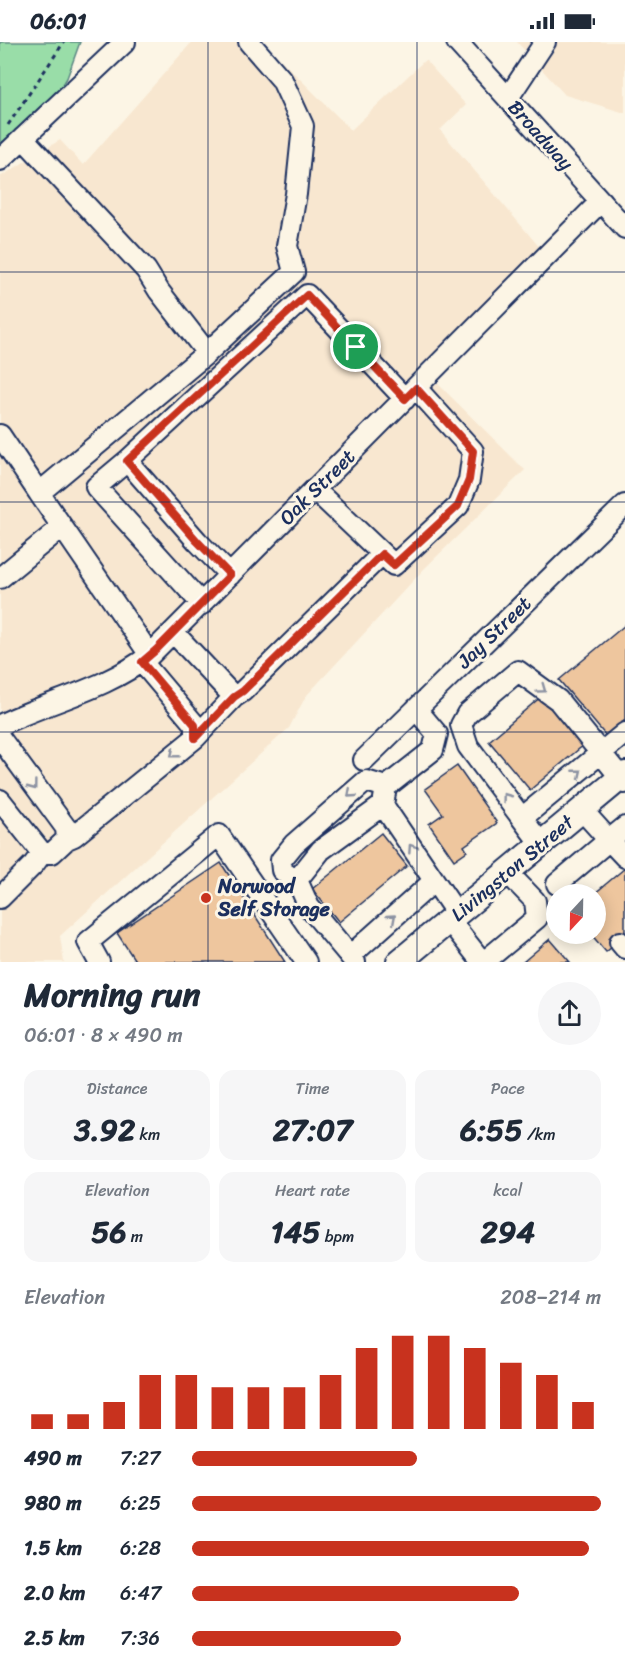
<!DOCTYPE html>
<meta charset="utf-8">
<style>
body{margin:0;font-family:Sriracha,sans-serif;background:#f6f6f7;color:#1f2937;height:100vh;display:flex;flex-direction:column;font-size:22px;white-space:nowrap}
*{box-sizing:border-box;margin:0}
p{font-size:20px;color:#747a83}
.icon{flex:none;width:33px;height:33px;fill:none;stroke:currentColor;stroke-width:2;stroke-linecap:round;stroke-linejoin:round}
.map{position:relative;height:920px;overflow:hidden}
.details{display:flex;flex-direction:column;background:#fff;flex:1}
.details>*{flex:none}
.needle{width:39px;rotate:202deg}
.tools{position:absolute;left:546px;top:842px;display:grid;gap:12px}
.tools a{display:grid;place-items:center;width:60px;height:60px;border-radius:50%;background:#fff;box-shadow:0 3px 15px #0003;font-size:30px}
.pin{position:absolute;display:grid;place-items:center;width:51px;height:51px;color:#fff;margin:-26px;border:3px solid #fff;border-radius:50%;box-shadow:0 2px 6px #0007}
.round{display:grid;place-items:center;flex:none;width:63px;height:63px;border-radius:32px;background:#f6f6f7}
.head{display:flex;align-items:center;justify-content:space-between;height:102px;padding:0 24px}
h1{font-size:33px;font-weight:700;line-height:45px}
.figures{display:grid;grid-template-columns:repeat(3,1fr);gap:9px;height:102px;padding:6px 24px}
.figures div{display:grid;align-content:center;border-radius:15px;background:#f6f6f7;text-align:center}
.figures b{font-size:30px;font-weight:700}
.figures small{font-size:16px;font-weight:400}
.figures p{font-size:16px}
.chart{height:168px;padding:12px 24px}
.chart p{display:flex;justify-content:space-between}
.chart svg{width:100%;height:108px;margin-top:6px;stroke:#c8321e;stroke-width:6}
ul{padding:0 24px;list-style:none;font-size:20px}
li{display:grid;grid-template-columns:96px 72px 1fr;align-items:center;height:45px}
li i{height:15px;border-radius:8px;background:#c8321e}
.status{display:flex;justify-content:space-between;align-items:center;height:42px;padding:0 30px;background:#fff;direction:ltr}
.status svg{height:16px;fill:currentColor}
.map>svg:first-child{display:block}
.built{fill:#f8e7d0}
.green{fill:#99dda8;stroke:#5a8683;stroke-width:1.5}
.building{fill:#eec69e;stroke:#1b2f5e;stroke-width:1.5}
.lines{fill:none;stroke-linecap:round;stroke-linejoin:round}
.minor-casing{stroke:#1b2f5e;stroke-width:24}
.major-casing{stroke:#1b2f5e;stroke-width:28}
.path{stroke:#1b2f5e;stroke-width:3;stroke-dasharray:4.5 4.5;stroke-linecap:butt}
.minor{stroke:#fcf5e5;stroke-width:20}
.major{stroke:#fcf5e5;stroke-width:24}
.oneway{stroke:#8c92a2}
.route-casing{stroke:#fff;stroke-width:12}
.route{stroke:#c8321e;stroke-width:8}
.grid{fill:none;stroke:#1b2f5e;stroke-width:1.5;stroke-opacity:0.55}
.poi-dot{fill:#c8321e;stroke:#fcf5e5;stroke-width:2}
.labels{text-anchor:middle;stroke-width:6;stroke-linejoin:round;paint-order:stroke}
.street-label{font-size:20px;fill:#1b2f5e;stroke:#fcf5e5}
.poi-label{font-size:20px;font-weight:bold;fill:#1b2f5e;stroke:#fcf5e5;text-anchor:start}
</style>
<div class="status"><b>06:01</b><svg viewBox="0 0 49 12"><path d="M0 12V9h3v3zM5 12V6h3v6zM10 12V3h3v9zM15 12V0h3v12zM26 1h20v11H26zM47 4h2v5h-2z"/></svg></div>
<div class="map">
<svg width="625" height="920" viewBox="0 0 625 920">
<rect width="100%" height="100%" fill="#fcf5e5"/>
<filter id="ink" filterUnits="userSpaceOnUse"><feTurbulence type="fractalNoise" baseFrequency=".0167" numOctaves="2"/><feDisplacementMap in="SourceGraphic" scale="12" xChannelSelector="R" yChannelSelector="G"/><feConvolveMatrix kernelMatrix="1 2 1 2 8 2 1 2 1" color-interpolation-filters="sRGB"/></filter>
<g filter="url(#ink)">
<path class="built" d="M192,0H263L351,88L425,18L466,63L440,88L547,214L431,335L525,428L424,527L306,654L289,686L60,894L64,920H0V135L60,98L83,123Z
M517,0H625V71L565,53Z"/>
<path class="green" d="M0,0H80L67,36L28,99L0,130Z"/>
<path class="building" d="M625,583V678L606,694L559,638Z
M543,653L585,702L530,748L489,699Z
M457,724L497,781L464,804L467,809L454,818L429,782L443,772L425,747Z
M381,791L407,824L339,880L312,847Z
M221,821L285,920H136L117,891Z
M625,826V894L606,910L590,891H596V852H594Z
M550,897L570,920H523Z"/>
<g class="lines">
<g class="minor-casing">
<path id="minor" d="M457,0L625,186
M508,56L545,0
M0,118L125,0
M207,311L294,230L287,204L296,152L303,84L282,38L249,0
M0,393L39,451L207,311L159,249L146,228L23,96
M127,419L96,445L202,562
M315,448L394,523L458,464L469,438L473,409L416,346
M39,451L150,613
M230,533L197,499L127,419L307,253L405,357
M0,536L62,485
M173,590L234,655
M0,683C49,659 107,647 150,613L601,159
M0,696L66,786L67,797L52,811H42L0,758
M195,696L234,655L243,649L382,512
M364,718L625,463
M386,745L433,708L437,692L416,667
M522,776L625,691
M625,785L609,798L625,815
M67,797L74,794L195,696V683L142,620
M541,802L468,704L461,683L467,672L518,629L558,658L625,741
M298,842L282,828L281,818L294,802L366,739L386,745L383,763
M557,842L609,798L582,768
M0,856L34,822L42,811
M449,878L482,920
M620,900L625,906
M350,914L434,839
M99,920L88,900L219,793L306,920
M355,920L309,865L297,838L321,808L383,763L457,872
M484,920L537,876L535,859L507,830"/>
</g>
<g class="major-casing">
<path id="major" d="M399,920L625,732"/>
</g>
<path class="path" d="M8,83L64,0"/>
<use href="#minor" class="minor"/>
<use href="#major" class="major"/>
</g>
<defs><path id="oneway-chevron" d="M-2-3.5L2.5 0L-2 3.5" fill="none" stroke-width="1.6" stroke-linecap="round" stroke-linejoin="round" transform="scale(1.5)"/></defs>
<g class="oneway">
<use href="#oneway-chevron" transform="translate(542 647) rotate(36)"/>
<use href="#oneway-chevron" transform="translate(174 712) rotate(141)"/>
<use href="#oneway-chevron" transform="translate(578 731) rotate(-39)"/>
<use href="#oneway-chevron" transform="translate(33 744) rotate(53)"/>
<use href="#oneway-chevron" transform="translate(351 752) rotate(139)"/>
<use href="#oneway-chevron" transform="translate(506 755) rotate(-127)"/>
<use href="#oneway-chevron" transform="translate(412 806) rotate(-124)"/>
<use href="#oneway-chevron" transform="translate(392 876) rotate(-41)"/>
</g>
</g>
<g class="lines" filter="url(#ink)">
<g class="route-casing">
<path id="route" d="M307,253L405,357L416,346L473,409L469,438L458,464L394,523L382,512L243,649L234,655L195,696V683L142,620L156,608L230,533L197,499L127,419Z"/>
</g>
<use href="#route" class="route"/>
</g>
<path class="grid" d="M208,0V920M417,0V920M0,230H625M0,460H625M0,690H625"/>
<circle class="poi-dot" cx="206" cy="856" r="6"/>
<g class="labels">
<g class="street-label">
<text transform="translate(541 93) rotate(48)" y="7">Broadway</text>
<text transform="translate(317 445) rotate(-45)" y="7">Oak Street</text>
<text transform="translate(494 590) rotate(-44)" y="7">Jay Street</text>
<text transform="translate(512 826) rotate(-40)" y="7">Livingston Street</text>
</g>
<g class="poi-label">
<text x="218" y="851">Norwood<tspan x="218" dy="23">Self Storage</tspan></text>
</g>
</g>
</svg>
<div class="tools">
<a><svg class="needle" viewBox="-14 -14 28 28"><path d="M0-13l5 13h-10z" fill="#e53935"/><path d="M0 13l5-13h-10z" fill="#747a83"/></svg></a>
</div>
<div class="pin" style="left:356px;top:305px;background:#1e9e55"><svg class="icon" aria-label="arrive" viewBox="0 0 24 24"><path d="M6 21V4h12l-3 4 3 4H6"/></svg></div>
</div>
<section class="details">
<div class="head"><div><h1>Morning run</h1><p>06:01 · 8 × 490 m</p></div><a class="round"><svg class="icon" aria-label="share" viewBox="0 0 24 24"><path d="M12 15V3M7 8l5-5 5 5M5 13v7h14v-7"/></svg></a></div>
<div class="figures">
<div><p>Distance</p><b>3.92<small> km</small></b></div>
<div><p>Time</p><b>27:07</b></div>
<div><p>Pace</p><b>6:55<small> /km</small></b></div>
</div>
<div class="figures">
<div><p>Elevation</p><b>56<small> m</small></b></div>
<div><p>Heart rate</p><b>145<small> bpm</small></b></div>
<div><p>kcal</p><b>294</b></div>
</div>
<div class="chart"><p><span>Elevation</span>208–214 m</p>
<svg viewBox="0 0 160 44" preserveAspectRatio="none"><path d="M5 44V38M15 44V38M25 44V33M35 44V22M45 44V22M55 44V27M65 44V27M75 44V27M85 44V22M95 44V11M105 44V6M115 44V6M125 44V11M135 44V17M145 44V22M155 44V33"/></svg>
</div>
<ul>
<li><b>490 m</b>7:27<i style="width:55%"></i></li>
<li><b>980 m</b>6:25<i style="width:100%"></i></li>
<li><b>1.5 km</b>6:28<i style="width:97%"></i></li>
<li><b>2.0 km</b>6:47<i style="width:80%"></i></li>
<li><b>2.5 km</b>7:36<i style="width:51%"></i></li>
</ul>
</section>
